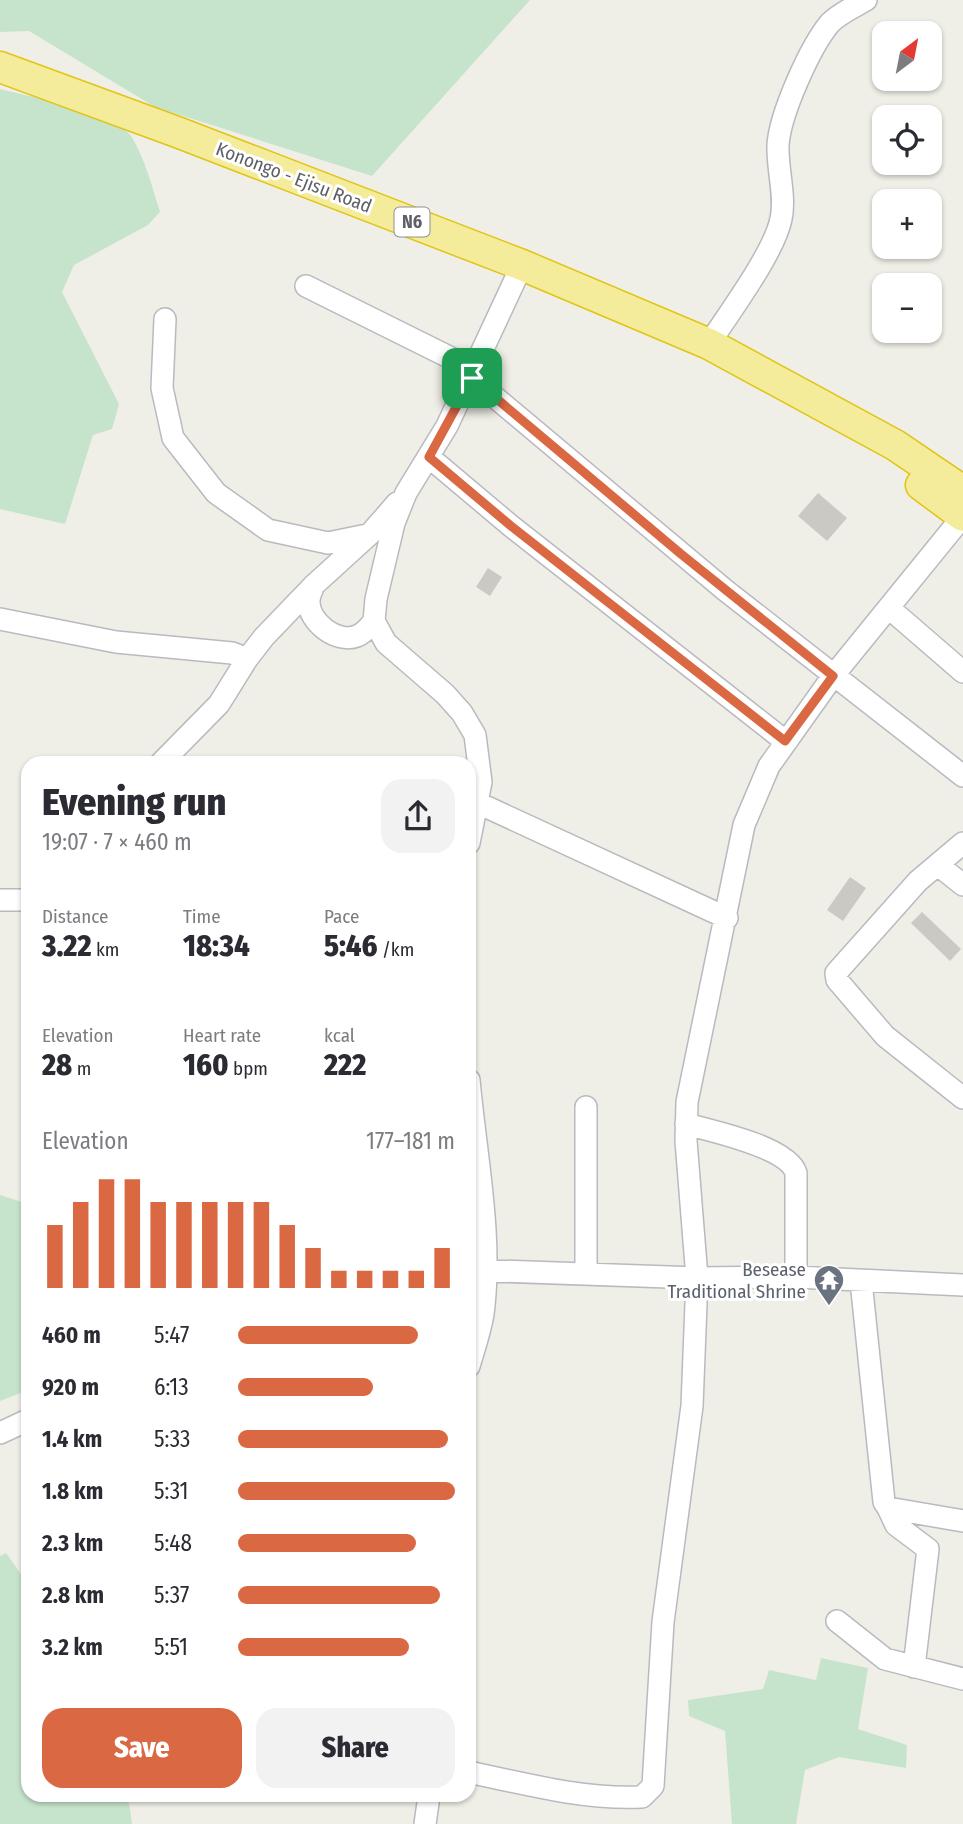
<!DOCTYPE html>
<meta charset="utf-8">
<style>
body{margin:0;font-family:"Fira Sans Condensed",sans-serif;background:#f2f2f3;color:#2b2b33;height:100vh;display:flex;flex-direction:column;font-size:26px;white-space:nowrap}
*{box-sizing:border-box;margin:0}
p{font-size:23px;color:#7c7c81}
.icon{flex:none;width:38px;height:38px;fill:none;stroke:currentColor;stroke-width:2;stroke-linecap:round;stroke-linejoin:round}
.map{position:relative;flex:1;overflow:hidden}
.drawer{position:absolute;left:21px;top:756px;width:455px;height:1046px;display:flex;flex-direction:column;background:#fff;border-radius:21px;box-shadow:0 2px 5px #0004}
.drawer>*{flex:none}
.needle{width:46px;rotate:32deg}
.controls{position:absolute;left:872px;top:21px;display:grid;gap:14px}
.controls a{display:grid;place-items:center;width:70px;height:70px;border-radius:14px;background:#fff;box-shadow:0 2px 5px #0004;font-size:35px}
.pin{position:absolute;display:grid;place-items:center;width:60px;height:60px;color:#fff;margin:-30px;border-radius:14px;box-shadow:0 4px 10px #0006}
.round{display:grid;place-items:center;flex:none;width:74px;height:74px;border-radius:21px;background:#f2f2f3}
.summary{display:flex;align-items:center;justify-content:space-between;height:119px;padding:0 21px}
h1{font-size:38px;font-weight:800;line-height:52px}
.figures{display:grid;grid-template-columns:repeat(3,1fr);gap:10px;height:119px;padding:7px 21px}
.figures div{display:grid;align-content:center}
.figures b{font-size:30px;font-weight:800}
.figures small{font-size:19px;font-weight:400}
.figures p{font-size:19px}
.chart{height:196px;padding:14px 21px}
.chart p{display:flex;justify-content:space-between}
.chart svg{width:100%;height:126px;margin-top:7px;stroke:#da6842;stroke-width:6}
.button{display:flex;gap:14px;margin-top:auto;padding:14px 21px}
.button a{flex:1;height:80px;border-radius:21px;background:#da6842;color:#fff;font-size:28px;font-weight:800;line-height:80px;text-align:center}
.button a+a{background:#f2f2f3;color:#2b2b33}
ul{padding:0 21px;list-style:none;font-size:23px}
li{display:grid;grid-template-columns:112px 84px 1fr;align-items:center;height:52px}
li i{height:18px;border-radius:9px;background:#da6842}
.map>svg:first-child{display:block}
.green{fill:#c6e4cb}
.building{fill:#cbc9c4}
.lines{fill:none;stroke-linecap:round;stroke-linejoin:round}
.minor-casing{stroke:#b9babf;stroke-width:24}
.highway-casing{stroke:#e1c415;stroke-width:33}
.minor{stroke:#fff;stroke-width:21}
.highway{stroke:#f4ec9a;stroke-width:30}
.route-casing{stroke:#fff;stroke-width:14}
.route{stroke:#da6842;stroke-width:9}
.labels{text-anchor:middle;stroke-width:6;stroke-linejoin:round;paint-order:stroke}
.shield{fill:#fff;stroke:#8e9094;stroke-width:2}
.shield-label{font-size:18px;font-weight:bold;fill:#5e6066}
.street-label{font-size:19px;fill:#5e6066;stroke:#fff}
.worship-label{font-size:19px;fill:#5b616d;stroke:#fff;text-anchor:end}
</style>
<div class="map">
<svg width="963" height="1824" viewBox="0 0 963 1824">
<rect width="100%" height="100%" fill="#efefe7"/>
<path class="green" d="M0,0H530L372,176L155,107L29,31L0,32Z
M0,89C29,97 115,112 131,136C145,158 152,187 160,212L148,225L74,265L62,292L119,404L112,429L93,435L65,524L0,509Z
M0,1195L25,1203L28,1222V1390L0,1401Z
M6,1553L28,1584V1796H128L132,1824H0V1556Z
M821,1658L868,1668L858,1729L907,1745L906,1768L839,1757L805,1770L796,1824H732L725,1731L689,1716L688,1700L763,1689L769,1670L816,1680Z"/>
<path class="building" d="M818,493L847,518L827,541L798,516Z
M488,568L502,577L490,596L476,587Z
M850,877L866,888L843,921L827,910Z
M922,912L961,949L950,961L911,923Z"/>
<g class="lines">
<g class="minor-casing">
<path id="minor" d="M306,286L475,370
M165,319L162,388L173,438L216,493L268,530L328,543L367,535
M709,344C729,313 774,253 781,219C786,196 777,169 778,145C780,114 810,47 830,23C840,13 854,7 866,0
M472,378L725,590L963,776
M429,457L511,526L785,741
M314,585C312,590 309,596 309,601C308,622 337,644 357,636C363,634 370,626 374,621
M889,608L963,672
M0,619L116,642L232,653L247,659
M161,763L219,704L247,659L264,637L314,585L370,534L397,503
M478,803L727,918
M469,843L481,782L475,735L462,713L445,694L386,643L374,621L376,599L394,523L406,493L447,426L522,265
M963,843L918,881L836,973L837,980L885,1036L963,1098
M938,865L963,885
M0,900H28
M469,1080C476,1157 493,1237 483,1314C480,1332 474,1349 469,1366
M586,1107V1272
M686,1124C712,1131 788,1147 796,1173V1277
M469,1270L697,1278L796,1277L963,1285
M861,1281L884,1502L888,1508L963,1521
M0,1433L28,1420
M888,1508L896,1525L928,1549L914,1667
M837,1621L885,1659L963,1679
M469,1772C524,1784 587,1800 642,1797L653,1786L663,1622L692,1406L697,1278L686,1141L687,1102L744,825L769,766L833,676L963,516
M425,1824L429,1796"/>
</g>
<g class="highway-casing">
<path id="highway" d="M0,67L177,132L522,265L709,344L895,445L963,491
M921,485L963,516"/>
</g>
<use href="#minor" class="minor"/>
<use href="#highway" class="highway"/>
</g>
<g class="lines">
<g class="route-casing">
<path id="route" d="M472,378L681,554L833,676L785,741L511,526L429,457Z"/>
</g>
<use href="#route" class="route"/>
</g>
<defs>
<g id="temple-pin" transform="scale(1.575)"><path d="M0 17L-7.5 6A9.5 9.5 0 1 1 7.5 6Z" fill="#6b7280" stroke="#fff"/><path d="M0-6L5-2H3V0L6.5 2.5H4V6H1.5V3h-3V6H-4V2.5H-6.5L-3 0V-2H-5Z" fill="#fff"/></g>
</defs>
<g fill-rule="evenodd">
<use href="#temple-pin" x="829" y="1280"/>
</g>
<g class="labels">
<rect class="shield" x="394.5" y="207.5" width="35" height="29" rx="5"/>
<g class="shield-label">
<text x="412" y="228">N6</text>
</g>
<g class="street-label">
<text transform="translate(294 177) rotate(21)" y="7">Konongo - Ejisu Road</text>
</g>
<g class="worship-label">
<text x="806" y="1276">Besease<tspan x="806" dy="22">Traditional Shrine</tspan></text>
</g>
</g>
</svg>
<div class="controls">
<a><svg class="needle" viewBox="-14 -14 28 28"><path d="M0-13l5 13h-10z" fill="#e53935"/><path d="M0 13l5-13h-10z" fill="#7c7c81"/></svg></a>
<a><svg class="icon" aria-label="locate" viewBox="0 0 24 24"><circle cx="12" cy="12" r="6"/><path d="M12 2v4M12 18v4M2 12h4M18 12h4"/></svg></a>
<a>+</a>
<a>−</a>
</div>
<div class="pin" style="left:472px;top:378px;background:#1e9e55"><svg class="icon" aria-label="arrive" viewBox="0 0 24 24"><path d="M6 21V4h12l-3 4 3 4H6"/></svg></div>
<section class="drawer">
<div class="summary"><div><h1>Evening run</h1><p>19:07 · 7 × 460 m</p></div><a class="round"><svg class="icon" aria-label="share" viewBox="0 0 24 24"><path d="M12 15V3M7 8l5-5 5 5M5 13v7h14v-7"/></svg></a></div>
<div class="figures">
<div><p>Distance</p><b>3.22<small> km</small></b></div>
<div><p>Time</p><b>18:34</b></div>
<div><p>Pace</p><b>5:46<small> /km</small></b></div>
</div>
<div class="figures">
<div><p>Elevation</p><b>28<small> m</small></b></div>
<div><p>Heart rate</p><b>160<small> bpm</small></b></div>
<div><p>kcal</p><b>222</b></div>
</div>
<div class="chart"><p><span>Elevation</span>177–181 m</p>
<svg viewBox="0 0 160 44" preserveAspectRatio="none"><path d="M5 44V22M15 44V14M25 44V6M35 44V6M45 44V14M55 44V14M65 44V14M75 44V14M85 44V14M95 44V22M105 44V30M115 44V38M125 44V38M135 44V38M145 44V38M155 44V30"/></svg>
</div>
<ul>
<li><b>460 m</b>5:47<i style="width:83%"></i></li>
<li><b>920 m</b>6:13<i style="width:62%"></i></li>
<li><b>1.4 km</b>5:33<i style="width:97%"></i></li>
<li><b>1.8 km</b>5:31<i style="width:100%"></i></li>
<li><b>2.3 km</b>5:48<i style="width:82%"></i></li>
<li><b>2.8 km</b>5:37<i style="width:93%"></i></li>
<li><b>3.2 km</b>5:51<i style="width:79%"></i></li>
</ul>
<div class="button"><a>Save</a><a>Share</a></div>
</section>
</div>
